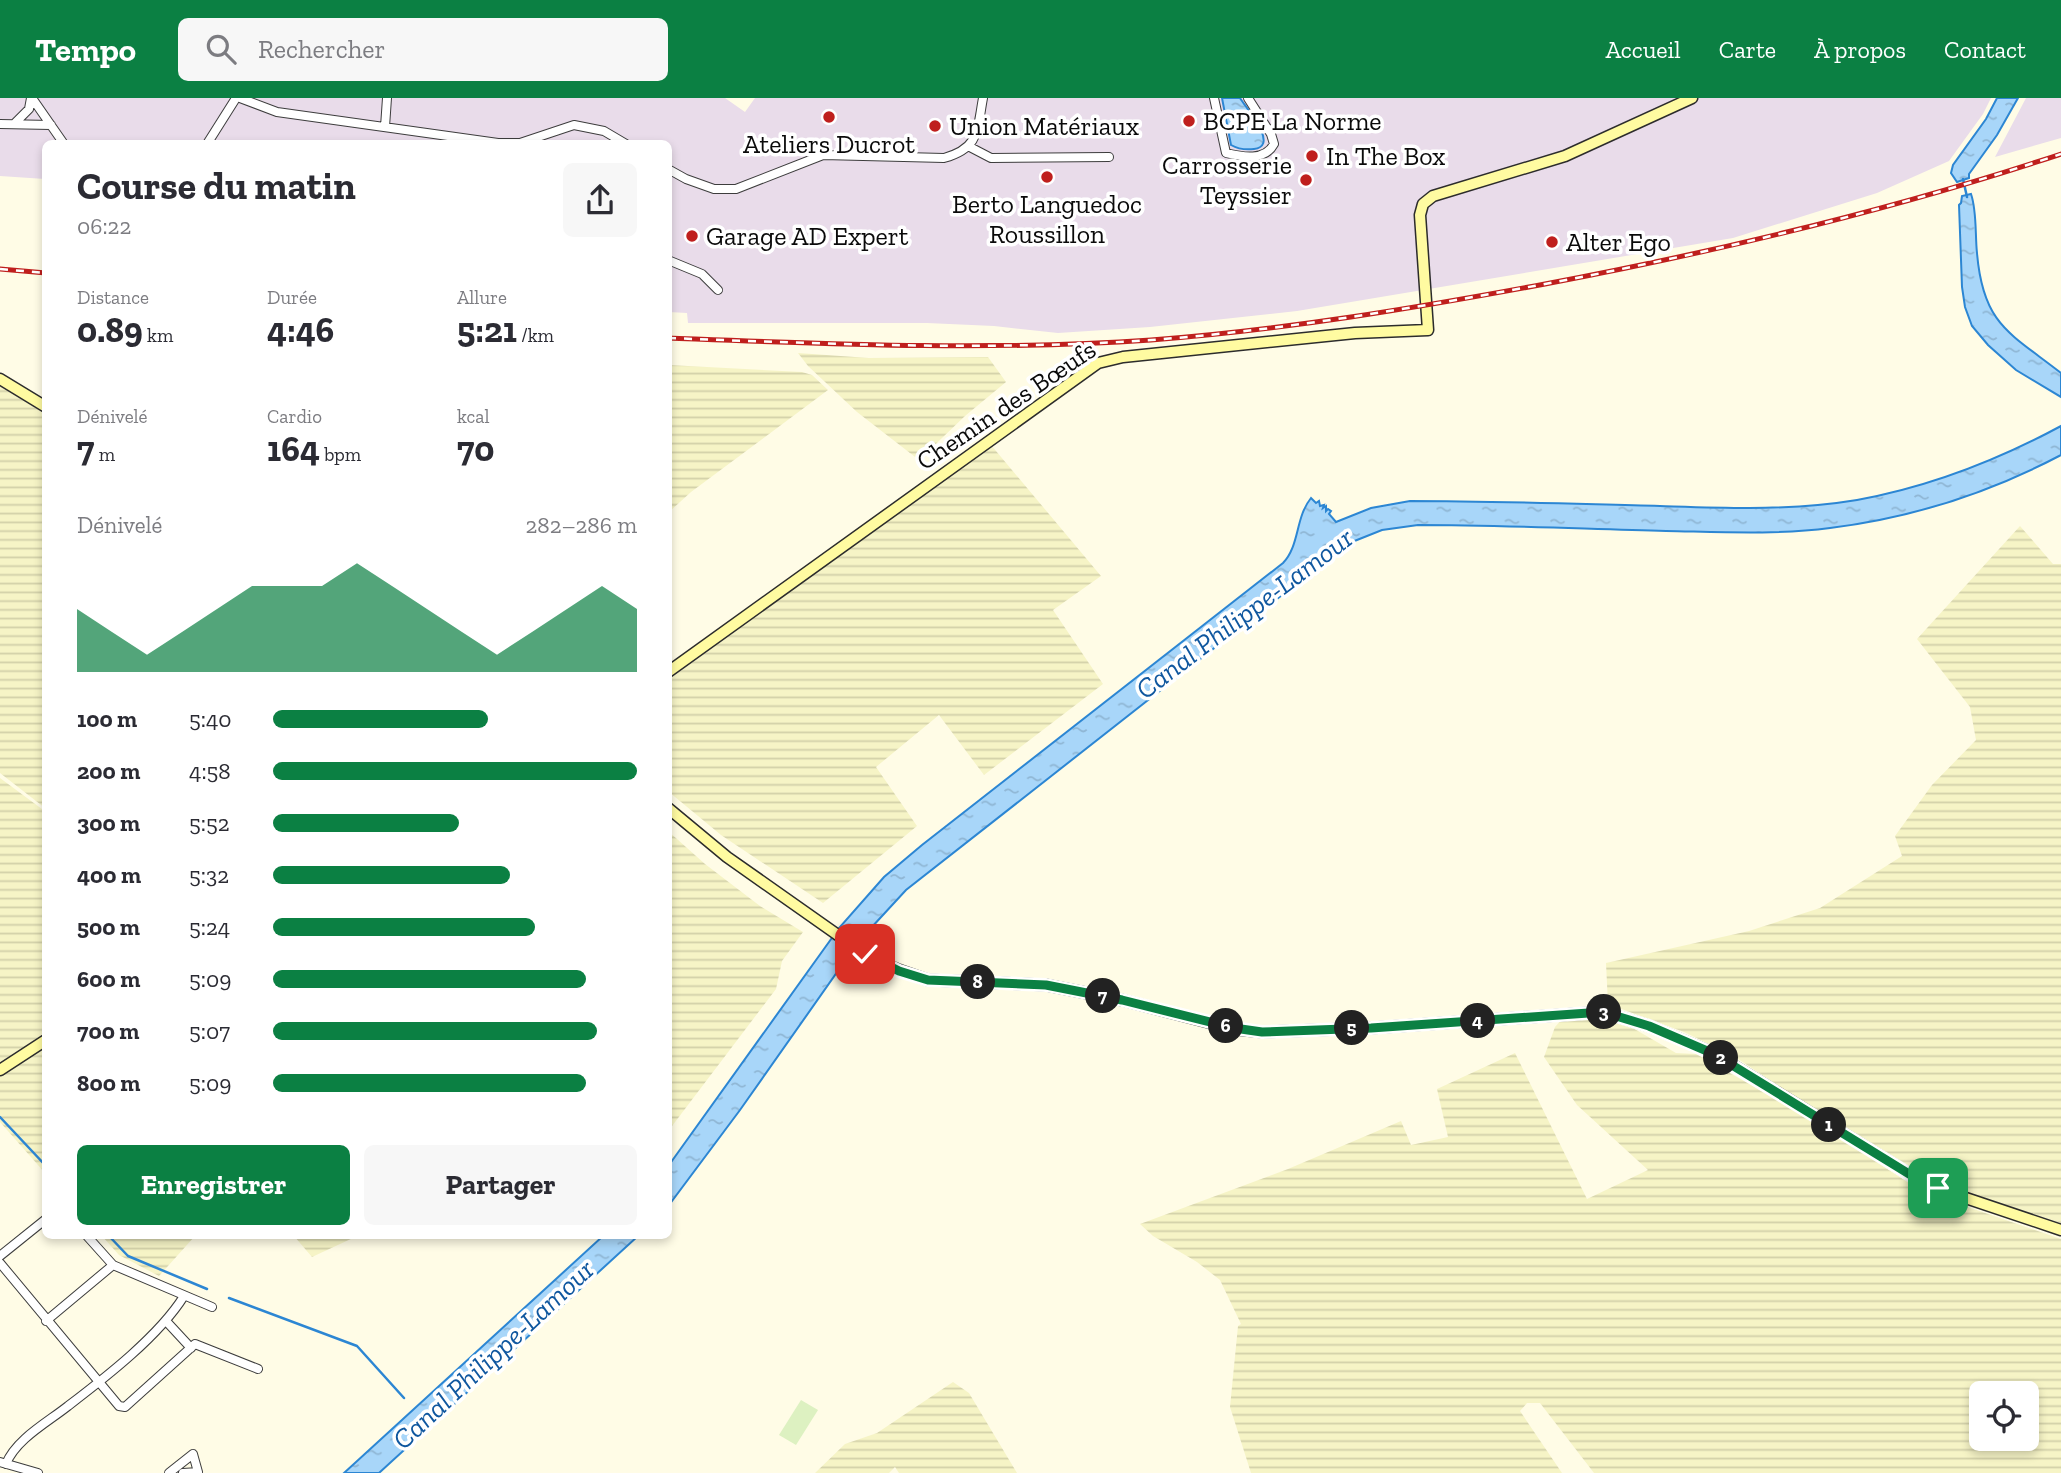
<!DOCTYPE html>
<html lang="fr">
<meta charset="utf-8">
<style>
body{margin:0;font-family:"Zilla Slab",serif;background:#f7f7f7;color:#2b2b33;height:100vh;display:flex;flex-direction:column;font-size:26px;white-space:nowrap}
*{box-sizing:border-box;margin:0}
p{font-size:23px;color:#7c7c81}
.icon{flex:none;width:38px;height:38px;fill:none;stroke:currentColor;stroke-width:2;stroke-linecap:round;stroke-linejoin:round}
.map{position:relative;flex:1;overflow:hidden}
.details{position:absolute;left:42px;top:42px;width:630px;height:1099px;display:flex;flex-direction:column;background:#fff;border-radius:10px;box-shadow:0 4px 10px #0003}
.details>*{flex:none}
.tools{position:absolute;left:1969px;top:1283px;display:grid;gap:14px}
.tools a{display:grid;place-items:center;width:70px;height:70px;border-radius:10px;background:#fff;box-shadow:0 4px 10px #0003;font-size:35px}
.pin{position:absolute;display:grid;place-items:center;width:60px;height:60px;color:#fff;margin:-30px;border-radius:14px;box-shadow:0 4px 10px #0006}
.km{position:absolute;width:35px;height:35px;margin:-18px;border-radius:50%;background:#222;color:#fff;font-size:19px;line-height:35px;text-align:center}
.round{display:grid;place-items:center;flex:none;width:74px;height:74px;border-radius:10px;background:#f7f7f7}
.head{display:flex;align-items:center;justify-content:space-between;height:119px;padding:0 35px}
h1{font-size:38px;font-weight:800;line-height:52px}
.metrics{display:grid;grid-template-columns:repeat(3,1fr);gap:10px;height:119px;padding:7px 35px}
.metrics div{display:grid;align-content:center}
.metrics b{font-size:35px;font-weight:800}
.metrics small{font-size:19px;font-weight:400}
.metrics p{font-size:19px}
.chart{height:196px;padding:14px 35px}
.chart p{display:flex;justify-content:space-between}
.chart svg{width:100%;height:126px;margin-top:7px;fill:#0b8043;opacity:.7}
.primary-button{display:flex;gap:14px;margin-top:auto;padding:14px 35px}
.primary-button a{flex:1;height:80px;border-radius:10px;background:#0b8043;color:#fff;font-size:28px;font-weight:800;line-height:80px;text-align:center}
.primary-button a+a{background:#f7f7f7;color:#2b2b33}
ul{padding:0 35px;list-style:none;font-size:23px}
li{display:grid;grid-template-columns:112px 84px 1fr;align-items:center;height:52px}
li i{height:18px;border-radius:9px;background:#0b8043}
header{display:flex;align-items:center;gap:42px;box-sizing:border-box;height:98px;padding:0 35px;background:#0b8043;color:#fff}
header strong{font-size:33px}
nav{display:flex;gap:38px;margin-inline-start:auto;font-size:24px}
.search{width:490px;height:63px;background:#f7f7f7;display:flex;align-items:center;gap:18px;box-sizing:border-box;padding:0 24px;border-radius:10px;color:#7c7c81;font-size:26px}
.map>svg:first-child{display:block}
.industrial{fill:#e9dcea}
.farmland{fill:url(#farmland-rules);fill-rule:evenodd}
.pitch{fill:#ddf1c1}
.water{fill:url(#water-ripples);stroke:#2c86d3;stroke-width:2}
.lines{fill:none;stroke-linecap:round;stroke-linejoin:round}
.stream{stroke:#2c86d3;stroke-width:2.5}
.street-casing{stroke:#3d3d3d;stroke-width:10}
.secondary-casing{stroke:#2c2c2c;stroke-width:13}
.street{stroke:#fff;stroke-width:8}
.secondary{stroke:#fffba1;stroke-width:10}
.rail-casing{stroke:#bf1f1d;stroke-width:5}
.rail{stroke:#fff;stroke-width:2.5;stroke-dasharray:8;stroke-linecap:butt}
.route-casing{stroke:#fff;stroke-width:14}
.route{stroke:#0b8043;stroke-width:9}
.poi-dot{fill:#bf1f1d;stroke:#fff;stroke-width:2.5}
.labels{text-anchor:middle;stroke-width:7;stroke-linejoin:round;paint-order:stroke}
.poi-label{font-size:26px;fill:#0a0a0a;stroke:#fff;text-anchor:start}
.street-label{font-size:26px;fill:#0a0a0a;stroke:#fff}
.water-label{font-size:28px;font-style:italic;fill:#0f579f;stroke:#fff}
</style>
<header>
<strong>Tempo</strong>
<div class="search"><svg class="icon" aria-label="search" viewBox="0 0 24 24"><circle cx="10" cy="10" r="6"/><path d="M15 15l6 6"/></svg>Rechercher</div>
<nav><a>Accueil</a><a>Carte</a><a>À propos</a><a>Contact</a></nav>
</header>
<div class="map">
<svg width="2061" height="1375" viewBox="0 0 2061 1375">
<defs>
<pattern id="farmland-rules" width="6" height="5" patternUnits="userSpaceOnUse" patternTransform="scale(1.75)"><rect width="6" height="5" fill="#f6f4c6"/><path d="M0 2.5h6" fill="none" stroke="#d2d0a9"/></pattern>
<pattern id="water-ripples" width="26" height="14" patternUnits="userSpaceOnUse" patternTransform="scale(1.75)"><rect width="26" height="14" fill="#a8d6f9"/><path d="M2 4q2-2 4 0t4 0M15 11q2-2 4 0t4 0" fill="none" stroke="#8fb6d4"/></pattern>
</defs>
<rect width="100%" height="100%" fill="#fffce6"/>
<path class="industrial" d="M0,0H725L745,14L755,0H1991L1983,16L1949,63L1877,95L1733,140L1297,213L1150,229L1058,235L994,228L927,225H688L687,215L669,214L668,46H46L45,81L0,78Z
M2026,0H2061V40L1995,59Z"/>
<path class="farmland" d="M798,255L869,260L988,259L1006,284L965,318L919,362L857,314L808,268Z
M669,267L802,274L812,277L828,292L691,394L669,414Z
M0,288L45,316V710L0,675Z
M991,347L1101,478L1053,512L1103,586L984,677L939,617L876,669L917,728L823,805L721,737L669,694L668,582Z
M2020,428L2053,466H2061V1125L1945,1087L1910,1069L1812,1010L1732,957L1684,934L1608,906L1606,865L1749,833L1820,810L1902,758L1895,738L1932,687L1976,642L1970,609L1917,541Z
M0,680L46,714L45,939L0,968Z
M668,733L705,766L760,808L803,834L782,863L776,891L669,1032Z
M1562,921H1600L1631,929L1676,955L1696,956L1808,1019L1921,1093L2061,1141V1375H1594L1540,1305H1527L1520,1313L1562,1375H1251L1230,1309L1238,1228L1241,1226L1220,1182L1197,1164L1153,1138L1140,1126L1288,1071L1401,1023L1411,1047L1448,1039L1437,991L1515,955L1587,1101L1648,1072L1577,1007L1544,959L1555,929ZM1981,1295H2026V1340H1981Z
M45,947V1075L0,1024V976Z
M102,1138H195L159,1178L119,1157Z
M294,1138H351L353,1140L312,1159Z
M953,1284L969,1295L1017,1375H899L895,1369L889,1375H815L845,1346L877,1335Z"/>
<path class="pitch" d="M801,1302L818,1312L796,1347L779,1337Z"/>
<path class="water" d="M1222,0H1240C1246,10 1280,48 1254,51C1246,52 1238,51 1231,47Z
M1997,0H2018L1997,37L1969,76V80L1957,84L1951,75L1953,67L1986,21Z
M1971,96C1977,113 1975,137 1977,155C1983,227 2010,235 2061,275V299L2016,272L1988,247L1972,228L1965,209L1962,189L1959,107L1961,105L1962,98Z
M2061,328V357C1989,395 1911,420 1830,430C1776,437 1721,434 1666,433C1584,431 1501,427 1418,427L1382,432L1347,446L906,792L859,843L740,1012L669,1107V1067L839,830L884,779L922,747L1283,465C1300,447 1295,420 1311,400L1316,405L1319,403L1320,408L1324,407L1323,410L1326,408V413L1328,411L1331,413L1329,416L1336,424L1371,410L1410,403C1493,403 1576,406 1660,408C1726,410 1791,413 1857,402C1929,389 1996,363 2061,328Z
M603,1138H638L379,1375H344Z"/>
<g class="lines">
<path class="stream" d="M1963,81L1967,99
M0,1019L46,1068
M109,1138L128,1158L207,1191
M229,1200L357,1248L404,1300"/>
<g class="street-casing">
<path id="street" d="M32,0L64,46
M240,0L277,14L498,45H520L574,27L604,33L626,46
M1214,0L1226,55C1243,59 1265,63 1274,46L1271,36L1248,0
M0,26L51,27
M14,26L29,11L31,0
M385,29L387,0
M207,46L236,0
M968,48L991,60L1109,59
M668,71L686,81L714,91H736L823,57L944,60C980,50 977,32 983,0
M668,162L702,176L718,192
M87,1138L113,1167L212,1209
M0,1158L46,1121
M0,1165L119,1308L125,1309L195,1246L258,1271
M46,1223L113,1167
M166,1223L191,1250
M0,1364L38,1375
M6,1366C16,1341 48,1324 68,1308C106,1279 159,1238 184,1198
M169,1375L193,1356L198,1374L183,1375"/>
</g>
<g class="secondary-casing">
<path id="secondary" d="M0,281L46,309
M668,574L1098,265L1123,259L1355,235L1428,232L1420,117L1423,106L1433,98L1565,58L1692,0
M668,710L727,759L869,859L899,872L928,882L1046,887L1122,902L1234,931L1262,934L1371,930L1603,914L1649,928L1715,956L1927,1087L2061,1132
M0,972L46,942"/>
</g>
<use href="#street" class="street"/>
<use href="#secondary" class="secondary"/>
<g class="rail-casing">
<path id="rail" d="M0,171L46,175
M668,240C830,246 990,253 1151,242C1284,232 1415,210 1545,186C1720,153 1892,112 2061,56"/>
</g>
<use href="#rail" class="rail"/>
</g>
<g class="lines">
<g class="route-casing">
<path id="route" d="M865,856L899,873L928,882L1046,887L1122,902L1234,930L1262,934L1371,930L1603,914L1649,928L1714,956L1927,1087L1938,1090"/>
</g>
<use href="#route" class="route"/>
</g>
<g class="poi-dot">
<circle cx="829" cy="19" r="7"/>
<circle cx="1189" cy="23" r="7"/>
<circle cx="935" cy="28" r="7"/>
<circle cx="1312" cy="58" r="7"/>
<circle cx="1047" cy="79" r="7"/>
<circle cx="1306" cy="82" r="7"/>
<circle cx="692" cy="138" r="7"/>
<circle cx="1552" cy="144" r="7"/>
</g>
<g class="labels">
<g class="poi-label">
<text x="1203" y="32">BCPE La Norme</text>
<text x="949" y="37">Union Matériaux</text>
<text x="829" y="55" text-anchor="middle">Ateliers Ducrot</text>
<text x="1326" y="67">In The Box</text>
<text x="1292" y="76" text-anchor="end">Carrosserie<tspan x="1292" dy="30">Teyssier</tspan></text>
<text x="1047" y="115" text-anchor="middle">Berto Languedoc<tspan x="1047" dy="30">Roussillon</tspan></text>
<text x="706" y="147">Garage AD Expert</text>
<text x="1566" y="153">Alter Ego</text>
</g>
<g class="street-label">
<text transform="translate(1006 307) rotate(-34)" y="9">Chemin des Bœufs</text>
</g>
<g class="water-label">
<text transform="translate(1244 515) rotate(-37)" y="10">Canal Philippe-Lamour</text>
<text transform="translate(493 1256) rotate(-43)" y="10">Canal Philippe-Lamour</text>
</g>
</g>
</svg>
<div class="tools">
<a><svg class="icon" aria-label="locate" viewBox="0 0 24 24"><circle cx="12" cy="12" r="6"/><path d="M12 2v4M12 18v4M2 12h4M18 12h4"/></svg></a>
</div>
<div class="pin" style="left:1938px;top:1090px;background:#1e9e55"><svg class="icon" aria-label="arrive" viewBox="0 0 24 24"><path d="M6 21V4h12l-3 4 3 4H6"/></svg></div>
<div class="pin" style="left:865px;top:856px;background:#d93025"><svg class="icon" aria-label="check" viewBox="0 0 24 24"><path d="M5 12l5 5 9-10"/></svg></div>
<b class="km" style="left:1829px;top:1027px">1</b>
<b class="km" style="left:1721px;top:960px">2</b>
<b class="km" style="left:1604px;top:914px">3</b>
<b class="km" style="left:1478px;top:923px">4</b>
<b class="km" style="left:1352px;top:930px">5</b>
<b class="km" style="left:1226px;top:928px">6</b>
<b class="km" style="left:1103px;top:898px">7</b>
<b class="km" style="left:978px;top:884px">8</b>
<section class="details">
<div class="head"><div><h1>Course du matin</h1><p>06:22</p></div><a class="round"><svg class="icon" aria-label="share" viewBox="0 0 24 24"><path d="M12 15V3M7 8l5-5 5 5M5 13v7h14v-7"/></svg></a></div>
<div class="metrics">
<div><p>Distance</p><b>0.89<small> km</small></b></div>
<div><p>Durée</p><b>4:46</b></div>
<div><p>Allure</p><b>5:21<small> /km</small></b></div>
</div>
<div class="metrics">
<div><p>Dénivelé</p><b>7<small> m</small></b></div>
<div><p>Cardio</p><b>164<small> bpm</small></b></div>
<div><p>kcal</p><b>70</b></div>
</div>
<div class="chart"><p><span>Dénivelé</span>282–286 m</p>
<svg viewBox="0 0 160 44" preserveAspectRatio="none"><path d="M0 44V22L10 30L20 38L30 30L40 22L50 14L60 14L70 14L80 6L90 14L100 22L110 30L120 38L130 30L140 22L150 14L160 22V44z"/></svg>
</div>
<ul>
<li><b>100 m</b>5:40<i style="width:59%"></i></li>
<li><b>200 m</b>4:58<i style="width:100%"></i></li>
<li><b>300 m</b>5:52<i style="width:51%"></i></li>
<li><b>400 m</b>5:32<i style="width:65%"></i></li>
<li><b>500 m</b>5:24<i style="width:72%"></i></li>
<li><b>600 m</b>5:09<i style="width:86%"></i></li>
<li><b>700 m</b>5:07<i style="width:89%"></i></li>
<li><b>800 m</b>5:09<i style="width:86%"></i></li>
</ul>
<div class="primary-button"><a>Enregistrer</a><a>Partager</a></div>
</section>
</div>
